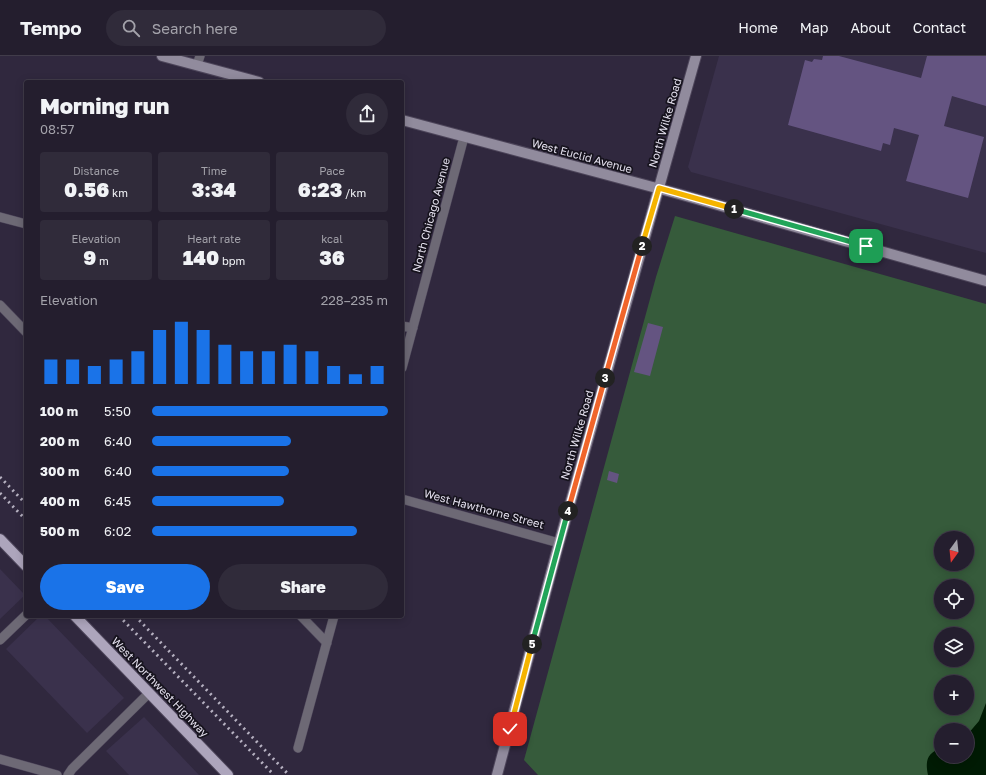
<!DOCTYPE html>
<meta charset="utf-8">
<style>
body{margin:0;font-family:"Golos Text",sans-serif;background:#302b3a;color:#f1f3f6;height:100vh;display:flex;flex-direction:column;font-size:15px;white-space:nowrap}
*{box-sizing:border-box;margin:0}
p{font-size:13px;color:#a3a2aa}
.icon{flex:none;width:22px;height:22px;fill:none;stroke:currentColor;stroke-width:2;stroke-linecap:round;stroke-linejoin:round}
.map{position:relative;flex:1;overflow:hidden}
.drawer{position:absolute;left:24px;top:24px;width:380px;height:538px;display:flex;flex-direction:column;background:#241e2e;border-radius:4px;box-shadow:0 2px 10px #0003,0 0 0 1px #413c4a}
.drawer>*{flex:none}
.needle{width:26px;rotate:195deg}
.fabs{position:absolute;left:934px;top:475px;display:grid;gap:8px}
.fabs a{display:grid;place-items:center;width:40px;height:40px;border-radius:50%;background:#241e2e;box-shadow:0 2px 10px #0003,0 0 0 1px #413c4a;font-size:20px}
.pin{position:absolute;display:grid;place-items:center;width:34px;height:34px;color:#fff;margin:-17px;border-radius:8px;box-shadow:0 2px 6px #0006}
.km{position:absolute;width:20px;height:20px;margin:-10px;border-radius:50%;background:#222;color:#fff;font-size:11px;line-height:20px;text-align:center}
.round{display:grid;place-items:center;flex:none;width:42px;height:42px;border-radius:21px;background:#302b3a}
.head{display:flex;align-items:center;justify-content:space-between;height:68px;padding:0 16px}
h1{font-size:22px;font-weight:800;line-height:30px}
.metrics{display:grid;grid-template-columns:repeat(3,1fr);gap:6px;height:68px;padding:4px 16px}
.metrics div{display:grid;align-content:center;border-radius:4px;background:#302b3a;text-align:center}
.metrics b{font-size:20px;font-weight:800}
.metrics small{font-size:11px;font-weight:400}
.metrics p{font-size:11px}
.chart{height:112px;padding:8px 16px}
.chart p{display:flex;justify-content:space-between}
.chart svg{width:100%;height:72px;margin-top:4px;stroke:#1a73e8;stroke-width:6}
.primary-button{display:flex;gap:8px;margin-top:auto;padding:8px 16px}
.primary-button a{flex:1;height:46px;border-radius:24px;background:#1a73e8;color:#fff;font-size:16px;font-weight:800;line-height:46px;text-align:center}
.primary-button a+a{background:#302b3a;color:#f1f3f6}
ul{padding:0 16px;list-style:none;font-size:13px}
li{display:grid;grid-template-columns:64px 48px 1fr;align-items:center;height:30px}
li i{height:10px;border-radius:5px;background:#1a73e8}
header{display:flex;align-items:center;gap:24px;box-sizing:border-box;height:56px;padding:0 20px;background:#241e2e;border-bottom:1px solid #413c4a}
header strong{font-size:19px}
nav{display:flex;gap:22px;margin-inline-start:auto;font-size:14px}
.search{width:280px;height:36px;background:#302b3a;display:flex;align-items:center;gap:10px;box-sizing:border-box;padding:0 14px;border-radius:22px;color:#a3a2aa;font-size:15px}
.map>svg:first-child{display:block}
.built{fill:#3a314c}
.green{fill:#365b3b;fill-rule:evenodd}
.water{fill:#001b04}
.building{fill:#645481}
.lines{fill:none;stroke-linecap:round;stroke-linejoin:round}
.street-casing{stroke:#4d455a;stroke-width:10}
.secondary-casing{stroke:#4d455a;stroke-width:12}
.primary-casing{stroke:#4d455a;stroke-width:12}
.street{stroke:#6d6975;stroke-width:9}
.secondary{stroke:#918b9d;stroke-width:10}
.primary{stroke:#ada5bc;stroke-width:10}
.rail{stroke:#b6b1c1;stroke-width:3;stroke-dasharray:2 4;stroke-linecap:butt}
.split-1-casing{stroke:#fff;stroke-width:8}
.split-2-casing{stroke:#fff;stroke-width:8}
.split-3-casing{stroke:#fff;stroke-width:8}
.split-4-casing{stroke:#fff;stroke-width:8}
.split-5-casing{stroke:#fff;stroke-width:8}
.split-6-casing{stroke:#fff;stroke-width:8}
.split-1{stroke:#22a559;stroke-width:5}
.split-2{stroke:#f5b400;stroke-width:5}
.split-3{stroke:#f0652b;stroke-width:5}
.split-4{stroke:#f0652b;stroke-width:5}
.split-5{stroke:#22a559;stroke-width:5}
.split-6{stroke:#f5b400;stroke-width:5}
.labels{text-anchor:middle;stroke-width:3.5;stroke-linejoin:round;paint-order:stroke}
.street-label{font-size:11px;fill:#e4e0ee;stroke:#16131d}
</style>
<header>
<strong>Tempo</strong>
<div class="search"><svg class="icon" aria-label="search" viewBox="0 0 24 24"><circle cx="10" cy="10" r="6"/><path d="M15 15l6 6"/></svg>Search here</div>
<nav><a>Home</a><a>Map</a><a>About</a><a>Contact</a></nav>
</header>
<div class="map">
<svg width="986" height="719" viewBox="0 0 986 719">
<rect width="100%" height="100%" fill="#30283e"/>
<path class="built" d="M719,0H986V197L691,116L688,111Z
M0,513L25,539L0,563Z
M40,560H45L124,642L87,677L6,593Z
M144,661L199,719H129L106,695Z"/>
<path class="green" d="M675,160L986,248V719H538L524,704L656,221ZM941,482H967V508H941ZM941,530H967V556H941ZM941,578H967V604H941ZM941,626H967V652H941ZM941,674H967V700H941Z"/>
<path class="water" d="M986,647V719H928C925,705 927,697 941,692V700H967V679L979,665Z"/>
<path class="building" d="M823,0H839L921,22L927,0H986V50L952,40L944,70L984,81L968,142L906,125L919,79L894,72L890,89L883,87L881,95L788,69L805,4L812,6L814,3L822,4Z
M648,267L663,271L650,320L634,316Z
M609,415L619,418L617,427L607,424Z"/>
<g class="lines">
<g class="street-casing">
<path id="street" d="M197,9L200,0
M0,161L26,168
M0,249L26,276
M402,270L413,272
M402,312L464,81
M402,443L559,487
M301,560L327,587
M0,584L26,559
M298,692L334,560
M0,703L57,719
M68,719L72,713L149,637"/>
</g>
<g class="secondary-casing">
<path id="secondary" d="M162,0L259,26
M402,64L679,138L986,225
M497,719L559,487L696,0"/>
</g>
<g class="primary-casing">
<path id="primary" d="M0,483L26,510
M75,560L228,719"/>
</g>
<use href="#street" class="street"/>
<use href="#secondary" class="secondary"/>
<use href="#primary" class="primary"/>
<path class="rail" d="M0,421L26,448
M0,437L26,464
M119,560L274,719
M135,560L289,719"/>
</g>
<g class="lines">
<g class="split-1-casing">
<path id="split-1" d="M734,153L866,190"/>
</g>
<g class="split-2-casing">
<path id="split-2" d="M642,190L659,132L734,153"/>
</g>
<g class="split-3-casing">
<path id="split-3" d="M605,322L642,190"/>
</g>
<g class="split-4-casing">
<path id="split-4" d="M568,455L605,322"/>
</g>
<g class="split-5-casing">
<path id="split-5" d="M532,588L568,455"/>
</g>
<g class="split-6-casing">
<path id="split-6" d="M510,673L532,588"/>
</g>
<use href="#split-1" class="split-1"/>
<use href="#split-2" class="split-2"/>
<use href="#split-3" class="split-3"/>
<use href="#split-4" class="split-4"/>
<use href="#split-5" class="split-5"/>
<use href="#split-6" class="split-6"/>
</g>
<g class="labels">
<g class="street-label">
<text transform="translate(665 67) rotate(-74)" y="4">North Wilke Road</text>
<text transform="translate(582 100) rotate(15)" y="4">West Euclid Avenue</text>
<text transform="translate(431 159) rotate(-75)" y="4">North Chicago Avenue</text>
<text transform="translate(577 379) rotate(-74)" y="4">North Wilke Road</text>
<text transform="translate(484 453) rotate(15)" y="4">West Hawthorne Street</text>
<text transform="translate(160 631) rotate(46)" y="4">West Northwest Highway</text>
</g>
</g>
</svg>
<div class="fabs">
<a><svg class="needle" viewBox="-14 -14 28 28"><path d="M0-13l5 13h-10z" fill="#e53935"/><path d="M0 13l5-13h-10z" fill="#a3a2aa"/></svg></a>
<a><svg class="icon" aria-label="locate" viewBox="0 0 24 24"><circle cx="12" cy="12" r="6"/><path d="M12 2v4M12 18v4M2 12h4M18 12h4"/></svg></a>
<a><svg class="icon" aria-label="layers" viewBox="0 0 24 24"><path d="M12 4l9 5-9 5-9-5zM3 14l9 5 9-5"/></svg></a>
<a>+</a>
<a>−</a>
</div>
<div class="pin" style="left:866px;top:190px;background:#1e9e55"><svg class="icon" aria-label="arrive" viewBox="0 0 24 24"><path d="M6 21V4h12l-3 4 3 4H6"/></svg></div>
<div class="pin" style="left:510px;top:673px;background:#d93025"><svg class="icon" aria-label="check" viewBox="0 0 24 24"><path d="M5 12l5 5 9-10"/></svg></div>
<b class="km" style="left:734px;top:153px">1</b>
<b class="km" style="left:642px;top:190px">2</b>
<b class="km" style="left:605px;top:322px">3</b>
<b class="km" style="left:568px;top:455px">4</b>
<b class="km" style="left:532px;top:588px">5</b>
<section class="drawer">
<div class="head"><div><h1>Morning run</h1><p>08:57</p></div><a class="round"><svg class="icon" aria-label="share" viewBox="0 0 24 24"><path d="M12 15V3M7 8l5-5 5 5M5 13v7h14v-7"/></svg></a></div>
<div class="metrics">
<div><p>Distance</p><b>0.56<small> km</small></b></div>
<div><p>Time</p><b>3:34</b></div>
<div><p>Pace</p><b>6:23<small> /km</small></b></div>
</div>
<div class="metrics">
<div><p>Elevation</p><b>9<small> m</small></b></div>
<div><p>Heart rate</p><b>140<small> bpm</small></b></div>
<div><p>kcal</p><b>36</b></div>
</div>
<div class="chart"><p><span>Elevation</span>228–235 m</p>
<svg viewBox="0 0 160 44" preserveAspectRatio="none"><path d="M5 44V29M15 44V29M25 44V33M35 44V29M45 44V24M55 44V11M65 44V6M75 44V11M85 44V20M95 44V24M105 44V24M115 44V20M125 44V24M135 44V33M145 44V38M155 44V33"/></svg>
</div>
<ul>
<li><b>100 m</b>5:50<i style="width:100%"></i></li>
<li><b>200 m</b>6:40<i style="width:59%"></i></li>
<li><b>300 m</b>6:40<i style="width:58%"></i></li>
<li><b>400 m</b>6:45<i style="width:56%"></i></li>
<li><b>500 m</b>6:02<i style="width:87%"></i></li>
</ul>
<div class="primary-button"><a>Save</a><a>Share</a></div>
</section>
</div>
